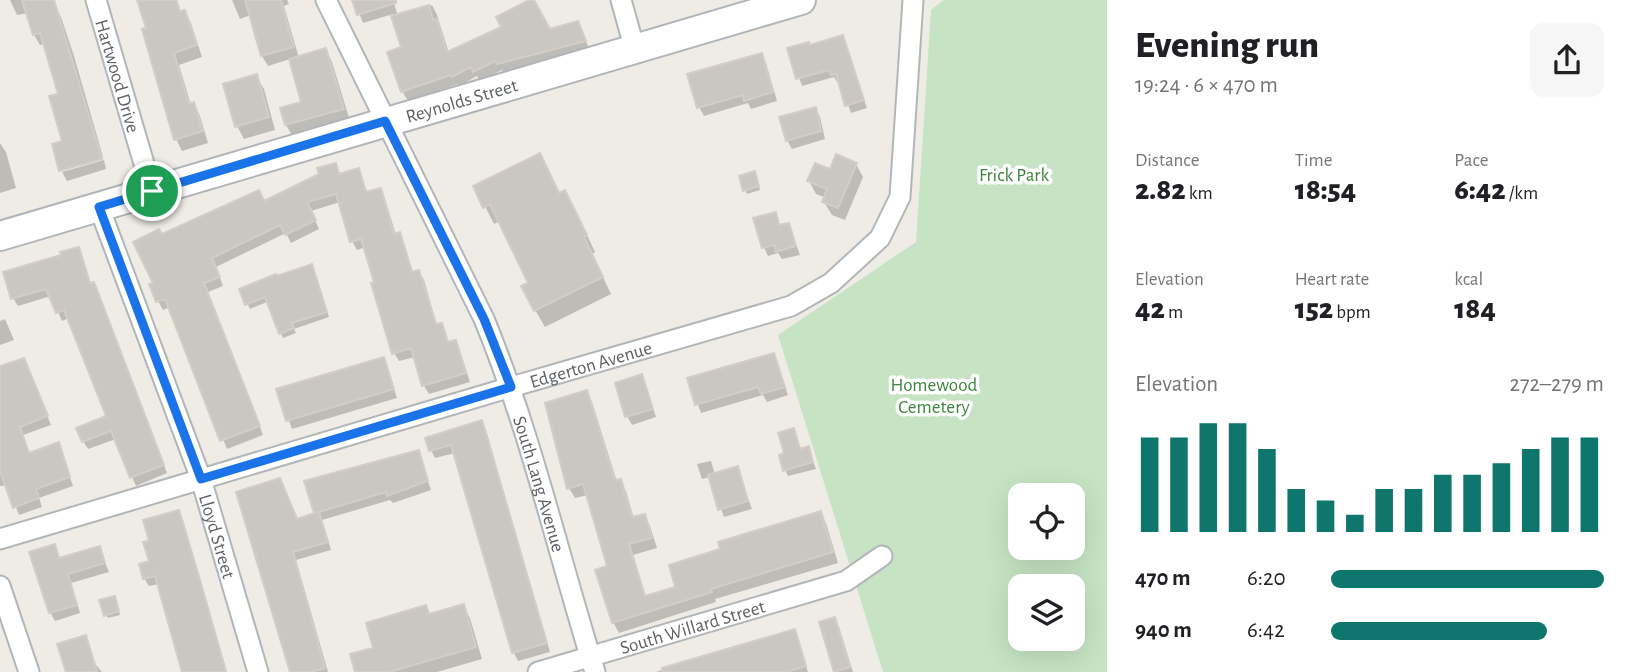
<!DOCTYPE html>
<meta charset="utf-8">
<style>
body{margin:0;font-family:"Alegreya Sans",sans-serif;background:#f6f6f6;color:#202124;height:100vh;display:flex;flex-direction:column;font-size:26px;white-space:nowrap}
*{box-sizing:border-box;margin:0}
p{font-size:23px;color:#757577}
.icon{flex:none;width:38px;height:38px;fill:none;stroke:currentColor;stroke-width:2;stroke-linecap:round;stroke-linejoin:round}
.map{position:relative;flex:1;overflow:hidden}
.panel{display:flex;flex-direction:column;background:#fff;width:525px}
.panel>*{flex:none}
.buttons{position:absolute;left:1008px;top:483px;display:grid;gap:14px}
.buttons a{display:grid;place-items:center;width:77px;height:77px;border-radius:14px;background:#fff;box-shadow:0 7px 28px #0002;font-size:35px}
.pin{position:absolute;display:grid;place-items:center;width:60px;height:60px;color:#fff;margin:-30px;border:4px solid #fff;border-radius:50%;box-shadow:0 2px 7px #0007}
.round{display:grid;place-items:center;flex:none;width:74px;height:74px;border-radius:14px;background:#f6f6f6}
.head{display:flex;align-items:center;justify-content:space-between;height:119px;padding:0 28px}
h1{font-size:38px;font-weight:800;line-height:52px}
.figures{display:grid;grid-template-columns:repeat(3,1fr);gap:10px;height:119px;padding:7px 28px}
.figures div{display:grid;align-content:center}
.figures b{font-size:30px;font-weight:800}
.figures small{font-size:19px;font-weight:400}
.figures p{font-size:19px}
.chart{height:196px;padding:14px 28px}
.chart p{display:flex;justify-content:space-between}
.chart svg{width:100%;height:126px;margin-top:7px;stroke:#0f766e;stroke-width:6}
ul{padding:0 28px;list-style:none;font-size:23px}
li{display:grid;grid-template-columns:112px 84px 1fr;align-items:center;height:52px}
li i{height:18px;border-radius:9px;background:#0f766e}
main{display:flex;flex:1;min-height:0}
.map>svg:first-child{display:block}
.green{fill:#c6e4c3;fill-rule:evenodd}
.shadow{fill:#0003}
.building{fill:#cac7c2;stroke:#d3cdc4;stroke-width:2}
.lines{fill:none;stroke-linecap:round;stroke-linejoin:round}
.street-casing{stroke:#b2b6b9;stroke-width:23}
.secondary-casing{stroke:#b1b5b9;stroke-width:32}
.street{stroke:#fff;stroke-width:19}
.secondary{stroke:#fff;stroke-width:28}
.route-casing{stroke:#fff;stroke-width:14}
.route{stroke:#1a73e8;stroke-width:9}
.labels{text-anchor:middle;stroke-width:7;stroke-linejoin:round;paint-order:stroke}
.street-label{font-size:19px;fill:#5d6164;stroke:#fff}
.park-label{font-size:19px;fill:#3d843c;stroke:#fff}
</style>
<main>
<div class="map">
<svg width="1107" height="672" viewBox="0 0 1107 672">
<rect width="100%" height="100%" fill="#eeece5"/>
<path class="green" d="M944,0H1107V672H883L778,335L916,242L931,10ZM1020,495H1073V548H1020ZM1020,586H1073V639H1020Z"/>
<path class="shadow" d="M10,0H51L61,17L74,56L103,157L61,169L64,142L60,95L45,44L40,45L34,35L28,13L17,15Z
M138,0H177L181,13L184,12L191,23L202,57L179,65L191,105L194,104L200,116L208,143L182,151L176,139L148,29Z
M232,0H287L289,4L284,6L299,58L326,50L332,62L350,121L293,137L286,125L282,109L303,103L290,59L268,66L262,56L251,15L240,19Z
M354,0H393L398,16L432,5L437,15L449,53L577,23L590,50L504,73L502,70L480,81L477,76L459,86L458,84L408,101L402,91L403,48L393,14L363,23Z
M842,37L867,108L851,113L840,82H837L834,77L802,86L790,49L810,47Z
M761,55L766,63L777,101L751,109L748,103L704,116L699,107Z
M256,76L264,89L275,130L244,139L237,126Z
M815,109L820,117L825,139L792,149L787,140Z
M0,143L6,152L16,188L0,193Z
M104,160L106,169L67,181L62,172Z
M856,164L863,177L845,220L832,215L824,202L826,198L816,194L809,181L831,171Z
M335,165L340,176L359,170L368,194L380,190L385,199L396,235L399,234L404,243L413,273L419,272L424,280L437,326L441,325L449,344L455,342L460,351L470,382L429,394L424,386L415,357L399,361L394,353L366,247L357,250L352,241L340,202L311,211L319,229L291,243L286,233L216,267L223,286L208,292L263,435L227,449L170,307L163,310L158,301L155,284L162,236L264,203L321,175Z
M549,173L560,195L575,210L595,252L592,254L611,294L545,327L535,310L530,283L500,221L494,224L475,187Z
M756,177L760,190L747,194L745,190Z
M775,214L781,227L789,225L800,255L782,259L778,253L768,256L764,247Z
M78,249L91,284L98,292L167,473L136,486L116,439L88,449L83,441L108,417L69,318L62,321L51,296L18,306L13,298L63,256Z
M311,266L329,317L294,329L296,333L283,338L267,302L250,309L241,290Z
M5,319L14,340L0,345V321Z
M774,355L788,395L767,402L763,395L701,413L689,380Z
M384,359L397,398L292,429L278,390Z
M0,368H28L51,425L23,435L30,455L58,444L73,486L39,498L42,507L19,515L7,485L0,486Z
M642,376L656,417L632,425L627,416Z
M586,392L592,402L617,482L620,481L626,491L634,519L644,516L650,526L657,548L633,555L646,598L678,588L722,550L820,513L826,523L838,563L715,599L716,602L619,633L613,622L609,567L588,495L575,498L569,488Z
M481,422L486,430L550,652L518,661L514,653L455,453L435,458L431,450Z
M794,430L801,450L808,448L816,469L788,476L785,470L786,454Z
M418,452L431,490L393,503L390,500L322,520L331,550L296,560L328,672H292L238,493L297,521L315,513L306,482Z
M711,461L715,475L737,468L752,509L724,517L710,477L702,479L697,464Z
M178,512L183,520L227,672H186L159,584L149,586L144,578L151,563V542Z
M54,546L60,560L99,548L109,572L71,583L80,613L55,621L50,612Z
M116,601L120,615L108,618L106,615Z
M463,606L470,618L482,659L437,672H357L375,649L425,607L430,615Z
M834,619L839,627L853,672H836L822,623Z
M794,631L808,672H656Z
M86,637L96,665L102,672H68Z"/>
<path class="building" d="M22,0H54L102,159L59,171L52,144L62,141L49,96L58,94L40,33L33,35Z
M137,0H176L180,11L185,10L197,45L174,53L189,104L194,102L203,131L174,140L142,29L146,28Z
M245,0H281L294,47L261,56Z
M352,0H396V3L357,15Z
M529,0H534L550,29L578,21L586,41L497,64L495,61L473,72L471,67L452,77L451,75L401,92L387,52L401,47L391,16L429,5L433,20L437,19L447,52L501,27L496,17Z
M843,35L864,100L845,106L836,74L831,75L829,70L796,79L787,48L809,42L810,45Z
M326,48L344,109L285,125L280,108L301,102L289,59Z
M762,53L773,92L744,101L743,95L697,108L687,74Z
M257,74L269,117L235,127L223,84Z
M816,107L821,131L786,141L779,117Z
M540,153L559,193L565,190L587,235L584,237L603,277L534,311L521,286L528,283L490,204L483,208L473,186Z
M836,154L857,163L838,208L822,202L827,189L807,181L815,163L830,169Z
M336,163L339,174L359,168L366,192L381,188L394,234L400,232L412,272L419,270L436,324L442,323L448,342L456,340L466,373L422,386L411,348L392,354L371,283L374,282L361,239L350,242L336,194L307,202L316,220L285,235L280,225L212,258L220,277L204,283L260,426L220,441L165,299L156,302L149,284L153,283L133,242L159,229L162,234L259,190L264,201L319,174L317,168Z
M755,171L759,186L743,191L739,176Z
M776,212L779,225L789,223L796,246L776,252L774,245L762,248L753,218Z
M79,247L90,283L94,282L164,465L130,478L111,431L82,442L76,428L106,416L64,310L56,313L46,289L11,299L3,272L61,255L60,252Z
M312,264L327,312L292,323L294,328L279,334L265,297L245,305L239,289L276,274L277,276Z
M774,353L785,387L761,394L758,387L695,405L687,378Z
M384,357L394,389L286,421L276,389Z
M24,358L48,416L20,427L29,453L59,442L70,477L36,489L39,498L13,508L0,471V366Z
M642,374L653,409L625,417L615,383Z
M587,390L615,480L621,479L632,517L645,514L652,538L629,544L645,596L675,587L669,565L720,549L718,542L821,511L833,552L711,589L712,592L612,623L595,570L607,566L583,484L567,489L545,403Z
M482,420L547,643L512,653L451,445L429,451L425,438Z
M794,428L800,449L809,446L813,462L783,471L779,455L784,453L778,433Z
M419,450L428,481L387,496L386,492L319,512L328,542L293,552L325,668L311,672H290L236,492L280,478L297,519L317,512L314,513L304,481Z
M738,466L748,501L718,510L708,475Z
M179,510L200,580L226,672H182L155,576L143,579L139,564L149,561L143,542L149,541L143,520Z
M55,544L59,558L100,546L105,563L68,574L77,605L49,613L29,552Z
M115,596L119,611L104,616L99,600Z
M464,604L476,647L389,672H355L350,654L373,648L366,623L426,605L429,614Z
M835,617L850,667L834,672L819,622Z
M795,629L806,666L786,672H663L662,668Z
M86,635L97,672H66L57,644Z"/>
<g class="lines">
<g class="street-casing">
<g id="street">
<path id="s1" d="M96,0L152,191"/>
<path id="s2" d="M326,0L484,319C531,433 558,554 595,672"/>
<path d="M621,0L635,50"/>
<path id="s3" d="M99,207L201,479L258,672"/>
<path id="s4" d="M0,539L511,387L791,306L831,283L880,238L900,197L913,0"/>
<path d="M0,586L29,672"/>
<path id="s5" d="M538,672L846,581L882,556"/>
</g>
</g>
<g class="secondary-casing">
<g id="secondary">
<path id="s6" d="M0,236L801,0"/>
</g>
</g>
<use href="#street" class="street"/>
<use href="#secondary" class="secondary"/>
</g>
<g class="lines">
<g class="route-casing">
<path id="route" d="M385,121L484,319L511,387L201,479L99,207Z"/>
</g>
<use href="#route" class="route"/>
</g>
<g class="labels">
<g class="street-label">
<text dy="7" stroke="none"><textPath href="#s1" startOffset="79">Hartwood Drive</textPath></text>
<text dy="7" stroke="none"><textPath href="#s6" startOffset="481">Reynolds Street</textPath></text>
<text dy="7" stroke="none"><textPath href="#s4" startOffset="616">Edgerton Avenue</textPath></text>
<text dy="7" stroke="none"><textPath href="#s2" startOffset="530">South Lang Avenue</textPath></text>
<text dy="7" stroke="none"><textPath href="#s3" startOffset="350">Lloyd Street</textPath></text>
<text dy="7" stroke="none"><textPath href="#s5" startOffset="161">South Willard Street</textPath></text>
</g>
<g class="park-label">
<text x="1014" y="181">Frick Park</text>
<text x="934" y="391">Homewood<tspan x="934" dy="22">Cemetery</tspan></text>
</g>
</g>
</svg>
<div class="buttons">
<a><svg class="icon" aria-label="locate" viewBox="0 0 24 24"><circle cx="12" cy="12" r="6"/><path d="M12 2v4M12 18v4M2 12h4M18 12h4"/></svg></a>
<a><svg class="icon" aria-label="layers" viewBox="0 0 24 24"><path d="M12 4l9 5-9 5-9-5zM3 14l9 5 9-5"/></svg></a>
</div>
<div class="pin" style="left:152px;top:191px;background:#1e9e55"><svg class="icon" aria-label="arrive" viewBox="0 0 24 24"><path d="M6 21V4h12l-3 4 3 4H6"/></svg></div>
</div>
<section class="panel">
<div class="head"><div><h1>Evening run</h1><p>19:24 · 6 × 470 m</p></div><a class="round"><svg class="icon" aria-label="share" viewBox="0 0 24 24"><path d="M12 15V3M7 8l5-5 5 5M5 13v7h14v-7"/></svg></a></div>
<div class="figures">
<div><p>Distance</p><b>2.82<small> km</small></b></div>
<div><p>Time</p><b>18:54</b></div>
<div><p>Pace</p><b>6:42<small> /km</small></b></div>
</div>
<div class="figures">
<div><p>Elevation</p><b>42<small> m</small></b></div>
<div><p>Heart rate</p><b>152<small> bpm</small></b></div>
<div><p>kcal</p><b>184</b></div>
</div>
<div class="chart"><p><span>Elevation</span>272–279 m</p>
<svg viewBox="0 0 160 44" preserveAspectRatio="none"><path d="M5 44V11M15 44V11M25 44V6M35 44V6M45 44V15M55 44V29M65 44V33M75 44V38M85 44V29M95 44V29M105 44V24M115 44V24M125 44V20M135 44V15M145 44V11M155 44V11"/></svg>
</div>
<ul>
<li><b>470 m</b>6:20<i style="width:100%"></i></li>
<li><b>940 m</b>6:42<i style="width:79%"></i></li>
</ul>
</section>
</main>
